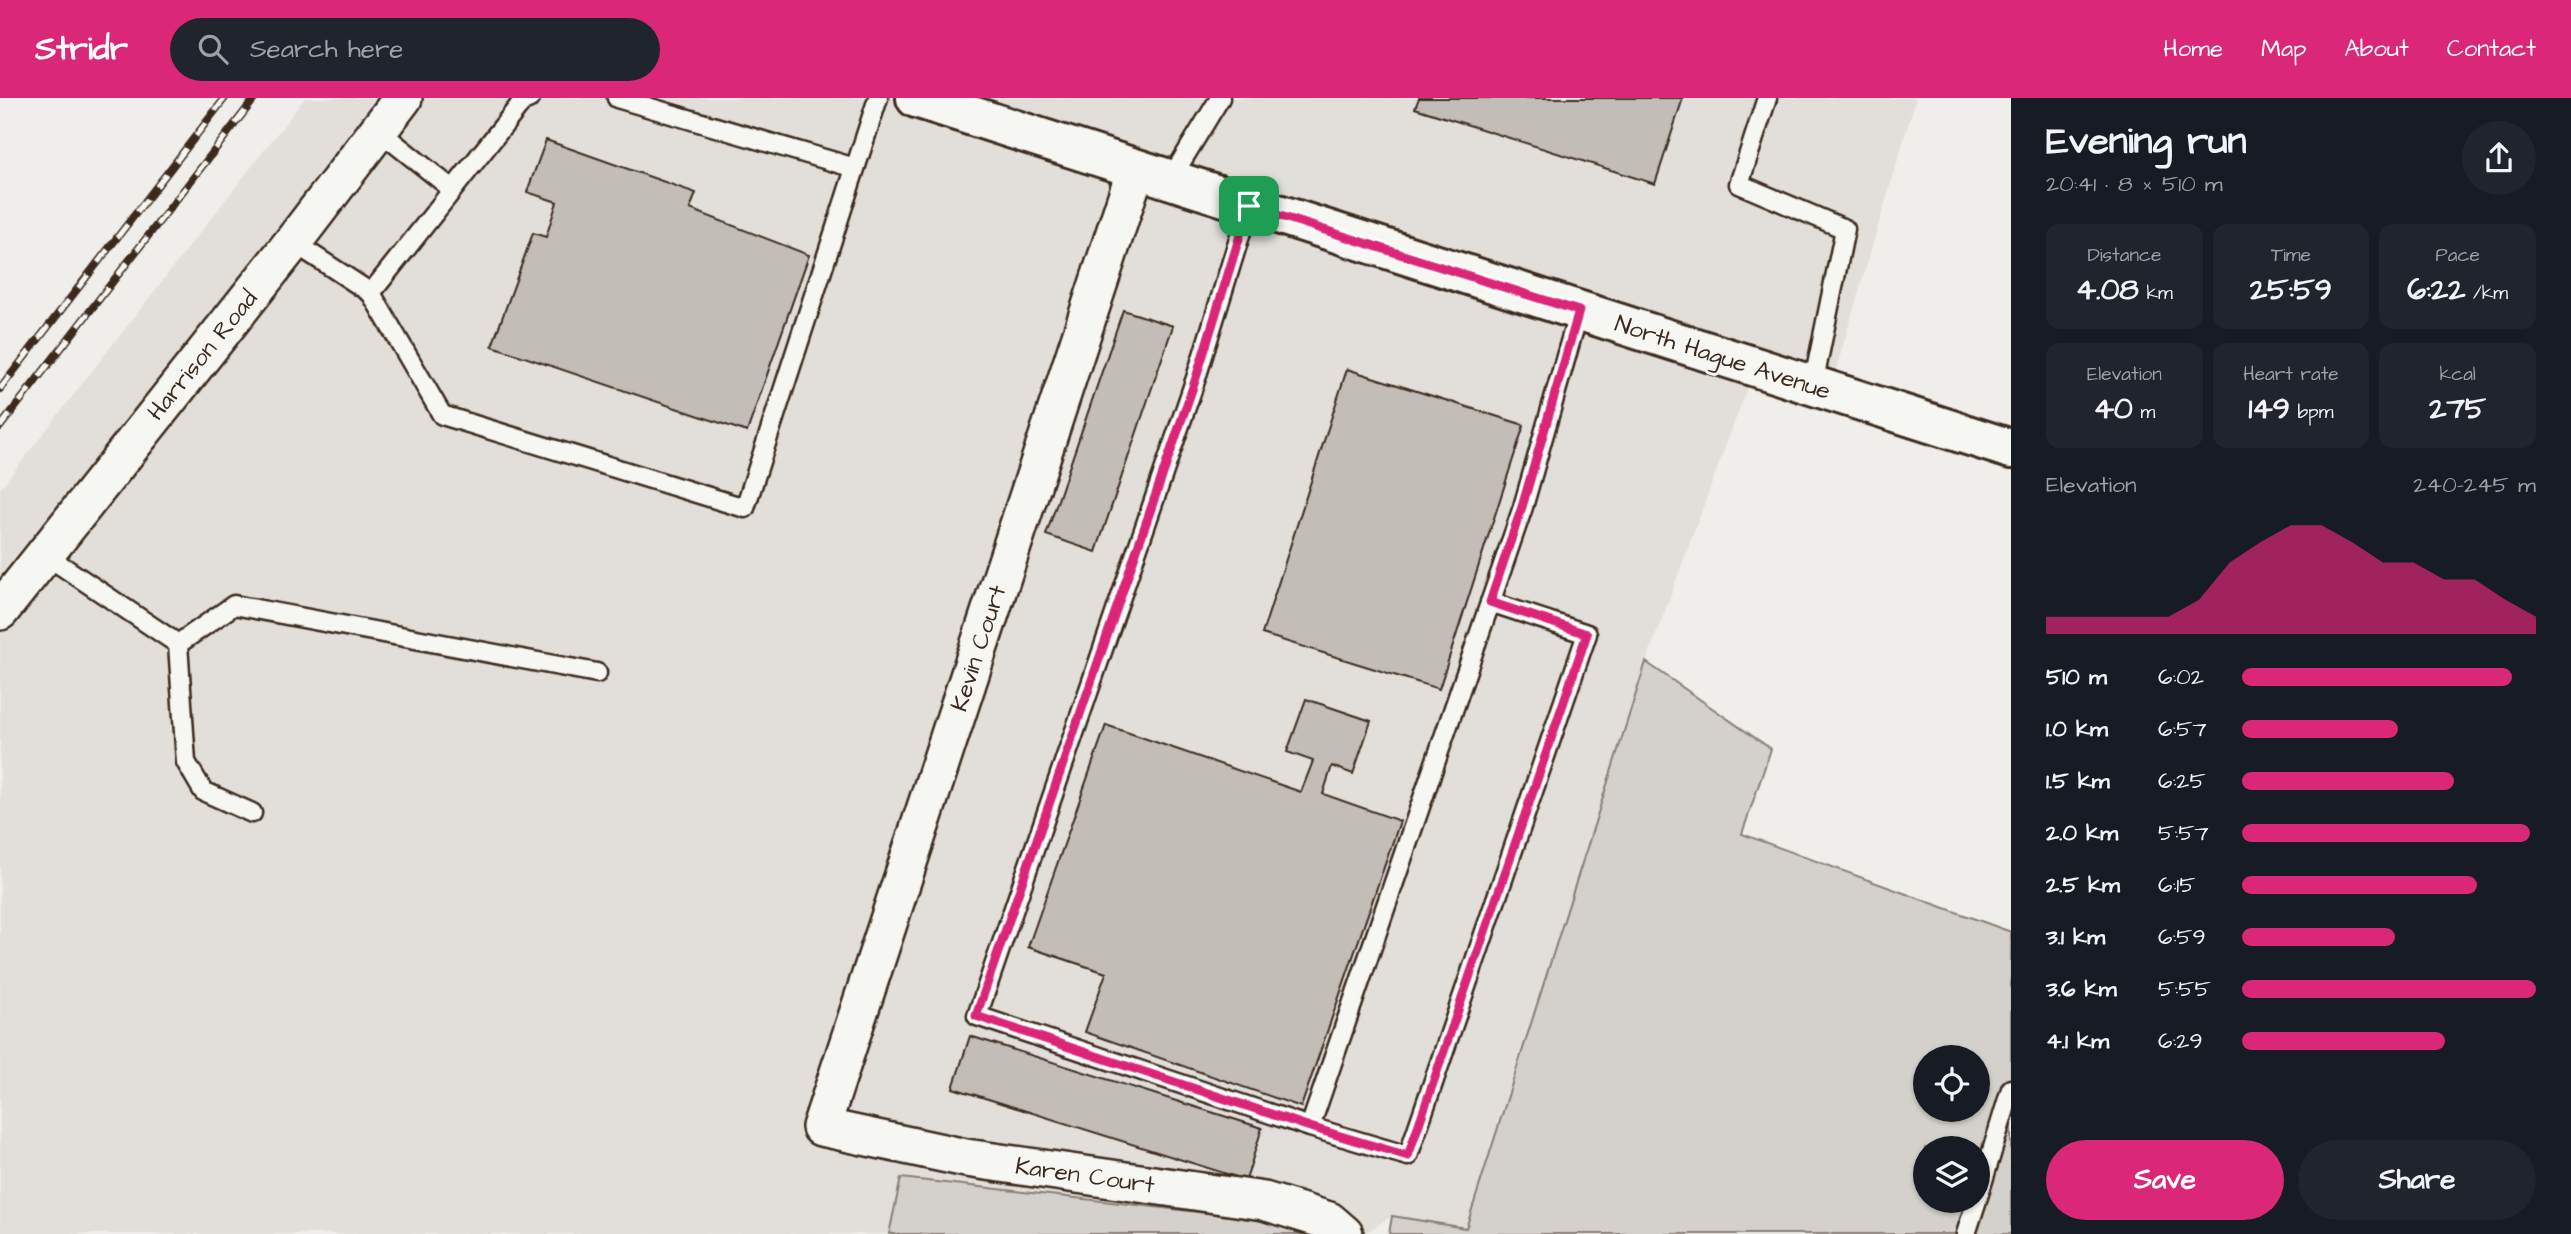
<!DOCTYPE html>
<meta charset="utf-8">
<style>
body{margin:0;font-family:"Architects Daughter",sans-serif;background:#20242c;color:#f1f3f6;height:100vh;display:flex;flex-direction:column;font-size:26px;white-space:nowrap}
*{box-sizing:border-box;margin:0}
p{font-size:23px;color:#9ea1a6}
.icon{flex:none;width:38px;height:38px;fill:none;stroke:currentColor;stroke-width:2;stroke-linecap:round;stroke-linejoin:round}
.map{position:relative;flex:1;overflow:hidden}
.details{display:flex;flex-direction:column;background:#171b24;width:560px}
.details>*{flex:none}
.tools{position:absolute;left:1913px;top:947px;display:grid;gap:14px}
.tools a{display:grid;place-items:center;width:77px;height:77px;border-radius:50%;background:#171b24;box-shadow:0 2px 5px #0004;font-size:35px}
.pin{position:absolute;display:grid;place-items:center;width:60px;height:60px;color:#fff;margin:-30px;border-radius:14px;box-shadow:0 4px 10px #0006}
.round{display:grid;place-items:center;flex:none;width:74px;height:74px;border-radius:37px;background:#20242c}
.overview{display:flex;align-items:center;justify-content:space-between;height:119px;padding:0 35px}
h1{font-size:38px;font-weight:800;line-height:52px}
.metrics{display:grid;grid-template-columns:repeat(3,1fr);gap:10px;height:119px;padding:7px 35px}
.metrics div{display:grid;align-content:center;border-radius:14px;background:#20242c;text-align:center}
.metrics b{font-size:30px;font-weight:800}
.metrics small{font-size:19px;font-weight:400}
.metrics p{font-size:19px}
.chart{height:196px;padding:14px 35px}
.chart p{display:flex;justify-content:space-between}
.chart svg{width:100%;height:126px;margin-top:7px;fill:#db2777;opacity:.7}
.action{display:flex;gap:14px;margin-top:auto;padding:14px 35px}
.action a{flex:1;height:80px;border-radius:42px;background:#db2777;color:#fff;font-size:28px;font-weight:800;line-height:80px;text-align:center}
.action a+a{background:#20242c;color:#f1f3f6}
ul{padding:0 35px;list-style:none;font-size:23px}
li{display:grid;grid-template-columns:112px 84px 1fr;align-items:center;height:52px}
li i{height:18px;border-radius:9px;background:#db2777}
header{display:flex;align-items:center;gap:42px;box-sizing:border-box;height:98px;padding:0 35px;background:#db2777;color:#fff}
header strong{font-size:33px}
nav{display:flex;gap:38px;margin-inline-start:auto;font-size:24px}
.search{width:490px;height:63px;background:#20242c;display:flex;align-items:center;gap:18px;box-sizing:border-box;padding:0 24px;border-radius:38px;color:#9ea1a6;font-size:26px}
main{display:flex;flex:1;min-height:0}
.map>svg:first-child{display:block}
.built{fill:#e2dfdb}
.green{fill:#d4d1cc;stroke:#887e75;stroke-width:2;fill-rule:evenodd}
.building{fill:#c2bdb7;stroke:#3b2a1e;stroke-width:2}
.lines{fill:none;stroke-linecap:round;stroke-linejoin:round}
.service-casing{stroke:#3b2a1e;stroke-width:23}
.minor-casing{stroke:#3b2a1e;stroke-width:42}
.secondary-casing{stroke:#3b2a1e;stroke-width:44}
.service{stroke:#f6f6f2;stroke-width:18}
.minor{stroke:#f6f6f2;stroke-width:37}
.secondary{stroke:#f6f6f2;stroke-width:38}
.rail-casing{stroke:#3b2a1e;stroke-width:8}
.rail{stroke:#f6f6f2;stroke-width:5;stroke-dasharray:16;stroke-linecap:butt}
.route-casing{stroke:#fff;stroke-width:14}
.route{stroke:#db2777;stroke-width:9}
.labels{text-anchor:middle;stroke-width:6;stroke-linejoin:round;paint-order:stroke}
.street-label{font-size:24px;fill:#3b2a1e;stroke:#f6f6f2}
</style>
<header>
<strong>Stridr</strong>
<div class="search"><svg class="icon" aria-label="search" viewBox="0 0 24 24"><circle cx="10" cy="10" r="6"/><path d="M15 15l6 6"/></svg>Search here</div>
<nav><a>Home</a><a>Map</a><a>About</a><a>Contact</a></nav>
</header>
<main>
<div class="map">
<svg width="2011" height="1136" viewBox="0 0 2011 1136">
<rect width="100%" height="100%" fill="#efeeea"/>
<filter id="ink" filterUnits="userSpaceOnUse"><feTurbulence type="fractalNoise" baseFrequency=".0143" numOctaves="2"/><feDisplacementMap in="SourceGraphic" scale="14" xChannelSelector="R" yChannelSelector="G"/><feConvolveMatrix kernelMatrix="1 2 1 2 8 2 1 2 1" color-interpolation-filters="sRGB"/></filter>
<g filter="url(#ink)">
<path class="built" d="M305,0H1916L1829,295L1754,271L1646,564L1466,1130L1392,1118L1364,1136H1312L901,1080L889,1136H0V391Z"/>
<path class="green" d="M1646,564L1771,651L1742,736L2011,834V1136H1389L1392,1118L1466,1130ZM1925,959H1978V1012H1925ZM1925,1050H1978V1102H1925Z
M901,1080L1268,1122L1312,1136H889Z"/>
<path class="building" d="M1419,0H1683L1655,86L1415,10Z
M546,42L696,95L690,111L809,157L747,334L492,248L533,135L546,139L557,104L527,94Z
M1123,212L1173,228L1096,454L1046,437Z
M1347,271L1524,327L1439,591L1262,536Z
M1306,601L1371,623L1353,676L1332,668L1323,696L1400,723L1301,1009L1085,934L1106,875L1028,849L1106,627L1301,694L1313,663L1287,654Z
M970,938L1262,1030L1246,1082L953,990Z"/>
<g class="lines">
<g class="service-casing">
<path id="service" d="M530,0L523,3L371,195L442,317L745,410L878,0
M617,0L855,70
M1767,0L1739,86L1845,131L1813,287
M378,32L452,91
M1170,82L1220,0
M1249,108L1196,280L977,918L1310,1029L1523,409L1579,213
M293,144L371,195
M44,456L178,546L234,507L597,575
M178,546L186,664L203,693L252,715
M1310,1029L1408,1058L1587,536L1490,504
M1978,1099L2011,991
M1966,1136L1977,1102"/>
</g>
<g class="minor-casing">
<path id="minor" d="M1136,71L821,1029L966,1060L1264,1103L1329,1123L1344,1136
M0,513L293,144L403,0"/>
</g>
<g class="secondary-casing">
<path id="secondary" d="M916,0L2011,351"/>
</g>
<use href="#service" class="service"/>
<use href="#minor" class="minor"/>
<use href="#secondary" class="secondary"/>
<g class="rail-casing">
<path id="rail" d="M0,291L225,0
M0,329L255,0"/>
</g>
<use href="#rail" class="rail"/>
</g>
</g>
<g class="lines" filter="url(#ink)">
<g class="route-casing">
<path id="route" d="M1249,108L1579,213L1522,409L1490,504L1587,536L1408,1058L1310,1029L976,918L1196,280Z"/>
</g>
<use href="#route" class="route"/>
</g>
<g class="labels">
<g class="street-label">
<text transform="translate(202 257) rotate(-51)" y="8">Harrison Road</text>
<text transform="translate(1723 259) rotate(18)" y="8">North Hague Avenue</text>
<text transform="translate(978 550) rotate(-72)" y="8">Kevin Court</text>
<text transform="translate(1085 1077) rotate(8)" y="8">Karen Court</text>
</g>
</g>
</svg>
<div class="tools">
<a><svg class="icon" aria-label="locate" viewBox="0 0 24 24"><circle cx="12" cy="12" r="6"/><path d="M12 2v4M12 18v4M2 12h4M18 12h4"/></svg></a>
<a><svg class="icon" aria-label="layers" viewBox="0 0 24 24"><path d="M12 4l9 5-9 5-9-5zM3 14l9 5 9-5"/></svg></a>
</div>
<div class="pin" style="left:1249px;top:108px;background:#1e9e55"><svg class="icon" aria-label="arrive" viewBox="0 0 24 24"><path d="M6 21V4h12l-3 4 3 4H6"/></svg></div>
</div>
<section class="details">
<div class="overview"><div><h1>Evening run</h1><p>20:41 · 8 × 510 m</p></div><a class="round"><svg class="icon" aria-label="share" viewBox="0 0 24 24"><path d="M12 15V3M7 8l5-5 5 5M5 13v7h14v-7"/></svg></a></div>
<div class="metrics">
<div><p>Distance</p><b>4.08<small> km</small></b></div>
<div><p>Time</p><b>25:59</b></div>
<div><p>Pace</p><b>6:22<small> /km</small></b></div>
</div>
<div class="metrics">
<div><p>Elevation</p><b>40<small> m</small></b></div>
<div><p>Heart rate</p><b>149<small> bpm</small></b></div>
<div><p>kcal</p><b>275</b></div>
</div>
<div class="chart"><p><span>Elevation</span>240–245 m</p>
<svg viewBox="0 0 160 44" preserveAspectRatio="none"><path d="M0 44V38L10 38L20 38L30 38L40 38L50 32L60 19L70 12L80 6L90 6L100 12L110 19L120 19L130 25L140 25L150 32L160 38V44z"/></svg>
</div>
<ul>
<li><b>510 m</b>6:02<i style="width:92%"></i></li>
<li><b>1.0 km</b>6:57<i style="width:53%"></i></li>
<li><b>1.5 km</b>6:25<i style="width:72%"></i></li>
<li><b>2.0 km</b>5:57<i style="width:98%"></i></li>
<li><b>2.5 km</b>6:15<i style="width:80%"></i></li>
<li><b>3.1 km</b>6:59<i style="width:52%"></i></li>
<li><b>3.6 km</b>5:55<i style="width:100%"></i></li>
<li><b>4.1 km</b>6:29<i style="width:69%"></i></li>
</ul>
<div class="action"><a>Save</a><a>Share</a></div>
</section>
</main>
